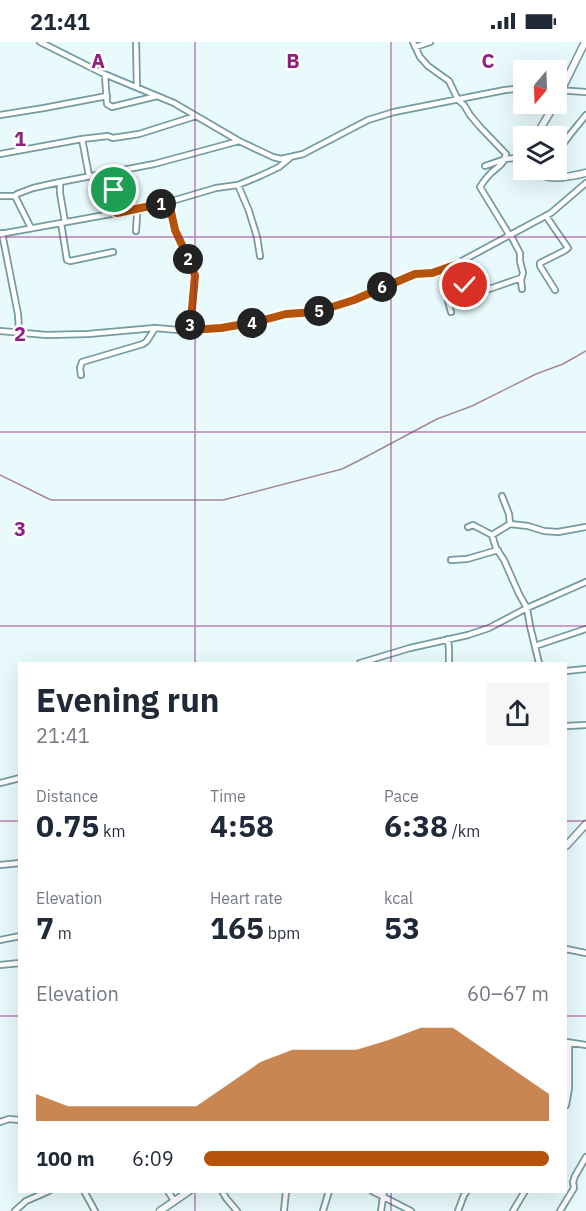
<!DOCTYPE html>
<meta charset="utf-8">
<style>
body{margin:0;font-family:"IBM Plex Sans",sans-serif;background:#f6f6f7;color:#1f2937;height:100vh;display:flex;flex-direction:column;font-size:22px;white-space:nowrap}
*{box-sizing:border-box;margin:0}
p{font-size:20px;color:#747a83}
.icon{flex:none;width:33px;height:33px;fill:none;stroke:currentColor;stroke-width:2;stroke-linecap:round;stroke-linejoin:round}
.map{position:relative;flex:1;overflow:hidden}
.details{position:absolute;left:18px;top:620px;width:549px;height:531px;display:flex;flex-direction:column;background:#fff;border-radius:0px;box-shadow:0 6px 24px #0002}
.details>*{flex:none}
.needle{width:39px;rotate:199deg}
.controls{position:absolute;left:513px;top:18px;display:grid;gap:12px}
.controls a{display:grid;place-items:center;width:54px;height:54px;border-radius:0px;background:#fff;box-shadow:0 6px 24px #0002;font-size:30px}
.pin{position:absolute;display:grid;place-items:center;width:51px;height:51px;color:#fff;margin:-26px;border:3px solid #fff;border-radius:50%;box-shadow:0 2px 6px #0007}
.km{position:absolute;width:30px;height:30px;margin:-15px;border-radius:50%;background:#222;color:#fff;font-size:16px;line-height:30px;text-align:center}
.round{display:grid;place-items:center;flex:none;width:63px;height:63px;border-radius:0px;background:#f6f6f7}
.overview{display:flex;align-items:center;justify-content:space-between;height:102px;padding:0 18px}
h1{font-size:33px;font-weight:700;line-height:45px}
.stats{display:grid;grid-template-columns:repeat(3,1fr);gap:9px;height:102px;padding:6px 18px}
.stats div{display:grid;align-content:center}
.stats b{font-size:30px;font-weight:700}
.stats small{font-size:16px;font-weight:400}
.stats p{font-size:16px}
.chart{height:168px;padding:12px 18px}
.chart p{display:flex;justify-content:space-between}
.chart svg{width:100%;height:108px;margin-top:6px;fill:#b45309;opacity:.7}
ul{padding:0 18px;list-style:none;font-size:20px}
li{display:grid;grid-template-columns:96px 72px 1fr;align-items:center;height:45px}
li i{height:15px;border-radius:8px;background:#b45309}
.status{display:flex;justify-content:space-between;align-items:center;height:42px;padding:0 30px;background:#fff;direction:ltr}
.status svg{height:16px;fill:currentColor}
.map>svg:first-child{display:block}
.lines{fill:none;stroke-linecap:round;stroke-linejoin:round}
.stream{stroke:#a586a2;stroke-width:1.5}
.minor-casing{stroke:#749ba1;stroke-width:8}
.tertiary-casing{stroke:#749ba1;stroke-width:9}
.minor{stroke:#fff;stroke-width:4.5}
.tertiary{stroke:#fff;stroke-width:6}
.route-casing{stroke:#fff;stroke-width:12}
.route{stroke:#b45309;stroke-width:8}
.grid{fill:none;stroke:#911f7f;stroke-width:1.5;stroke-opacity:0.55}
.grid-label{font-size:20px;text-anchor:middle;font-weight:bold;fill:#911f7f;stroke:#fff;stroke-width:5;stroke-linejoin:round;paint-order:stroke}
</style>
<div class="status"><b>21:41</b><svg viewBox="0 0 49 12"><path d="M0 12V9h3v3zM5 12V6h3v6zM10 12V3h3v9zM15 12V0h3v12zM26 1h20v11H26zM47 4h2v5h-2z"/></svg></div>
<div class="map">
<svg width="586" height="1169" viewBox="0 0 586 1169">
<rect width="100%" height="100%" fill="#e9fafc"/>
<g class="lines">
<path class="stream" d="M0,433L51,458H223L342,427L360,418L437,377L472,364L536,332L563,322L586,309"/>
<g class="minor-casing">
<path id="minor" d="M40,0L102,31L174,61L239,99L273,115L281,117L303,112L368,78L394,70L505,48L524,46
M136,0L137,45
M413,0L420,15L428,24L449,39L458,58L464,63L470,73L480,85L506,112C504,123 497,125 490,132C486,136 483,140 480,145L510,194
M415,5L430,0
M105,33L107,62L112,65L157,54
M556,48L586,50
M0,73L44,66L107,54
M82,97L89,134
M0,112L82,97L108,94L113,96L139,92L196,74
M556,114C564,98 575,87 586,73
M485,124L505,117L524,115
M113,130L117,171
M60,140V151L65,180
M238,143L249,169L257,195L260,214
M0,154H15
M169,161L175,188L192,224L194,234L190,289
M546,174L568,206L564,209L540,221V224L555,248
M61,181L67,218L70,219L113,210
M31,186L15,154L17,152L33,146L60,140L154,122L239,99
M136,189L137,174L136,167
M2,191L18,272L19,289
M0,192L155,164L216,146L238,143L260,134L279,125L291,115
M511,194L520,211V219L523,231L521,238L522,247
M489,247L521,236
M451,270L447,255L463,245L465,241L458,221
M0,289L47,293L88,292L155,286L190,289L221,286L257,280L286,272L316,270L354,258L415,232L432,231L458,221L551,171L586,141
M81,333L80,326L82,320L143,302L147,299L155,286
M502,454L509,472L510,482
M468,485L473,483L492,493L510,482L528,484L544,489L558,490L586,485
M492,493L496,506L504,518L519,552L527,566L530,584L539,621
M451,518L467,517L498,508
M448,597L449,608V621
M535,604L586,587
M360,621L410,606L468,593L489,586L527,566L586,540
M566,629L586,627
M566,684L586,683
M0,741L20,736
M0,823L20,821
M0,898L20,894
M566,907L586,911
M0,923L20,921
M566,1000L586,1003
M566,1063L569,1046V1001
M0,1080L9,1077L20,1078
M84,1149L95,1169
M168,1149L174,1159
M222,1149L226,1156L237,1169
M372,1149L411,1169
M15,1169L26,1159L49,1149
M284,1169L286,1149
M323,1169L329,1149
M381,1169L384,1149
M458,1169L464,1153L467,1149
M513,1169L525,1149
M560,1169L574,1146L573,1140L575,1134L586,1115"/>
</g>
<g class="tertiary-casing">
<path id="tertiary" d="M556,59L585,0
M536,94L555,62
M532,128C549,140 567,135 586,131
M566,804L586,782
M160,1169L189,1149"/>
</g>
<use href="#minor" class="minor"/>
<use href="#tertiary" class="tertiary"/>
</g>
<g class="lines">
<g class="route-casing">
<path id="route" d="M114,148L117,171L169,160L175,188L192,224L195,234L190,288L221,286L256,280L286,272L316,270L354,258L415,232L432,231L458,222L465,241V243"/>
</g>
<use href="#route" class="route"/>
</g>
<path class="grid" d="M195,0V621M391,0V621M0,195H586M0,390H586M0,584H586M0,779H20M566,779H586M0,974H20M566,974H586M195,1149V1169M391,1149V1169"/>
<g class="grid-label">
<text x="98" y="26">A</text>
<text x="293" y="26">B</text>
<text x="488" y="26">C</text>
<text x="20" y="104">1</text>
<text x="20" y="299">2</text>
<text x="20" y="494">3</text>
</g>
</svg>
<div class="controls">
<a><svg class="needle" viewBox="-14 -14 28 28"><path d="M0-13l5 13h-10z" fill="#e53935"/><path d="M0 13l5-13h-10z" fill="#747a83"/></svg></a>
<a><svg class="icon" aria-label="layers" viewBox="0 0 24 24"><path d="M12 4l9 5-9 5-9-5zM3 14l9 5 9-5"/></svg></a>
</div>
<div class="pin" style="left:114px;top:148px;background:#1e9e55"><svg class="icon" aria-label="arrive" viewBox="0 0 24 24"><path d="M6 21V4h12l-3 4 3 4H6"/></svg></div>
<div class="pin" style="left:465px;top:243px;background:#d93025"><svg class="icon" aria-label="check" viewBox="0 0 24 24"><path d="M5 12l5 5 9-10"/></svg></div>
<b class="km" style="left:161px;top:162px">1</b>
<b class="km" style="left:188px;top:217px">2</b>
<b class="km" style="left:190px;top:283px">3</b>
<b class="km" style="left:252px;top:281px">4</b>
<b class="km" style="left:319px;top:269px">5</b>
<b class="km" style="left:382px;top:245px">6</b>
<section class="details">
<div class="overview"><div><h1>Evening run</h1><p>21:41</p></div><a class="round"><svg class="icon" aria-label="share" viewBox="0 0 24 24"><path d="M12 15V3M7 8l5-5 5 5M5 13v7h14v-7"/></svg></a></div>
<div class="stats">
<div><p>Distance</p><b>0.75<small> km</small></b></div>
<div><p>Time</p><b>4:58</b></div>
<div><p>Pace</p><b>6:38<small> /km</small></b></div>
</div>
<div class="stats">
<div><p>Elevation</p><b>7<small> m</small></b></div>
<div><p>Heart rate</p><b>165<small> bpm</small></b></div>
<div><p>kcal</p><b>53</b></div>
</div>
<div class="chart"><p><span>Elevation</span>60–67 m</p>
<svg viewBox="0 0 160 44" preserveAspectRatio="none"><path d="M0 44V33L10 38L20 38L30 38L40 38L50 38L60 29L70 20L80 15L90 15L100 15L110 11L120 6L130 6L140 15L150 24L160 33V44z"/></svg>
</div>
<ul>
<li><b>100 m</b>6:09<i style="width:100%"></i></li>
</ul>
</section>
</div>
